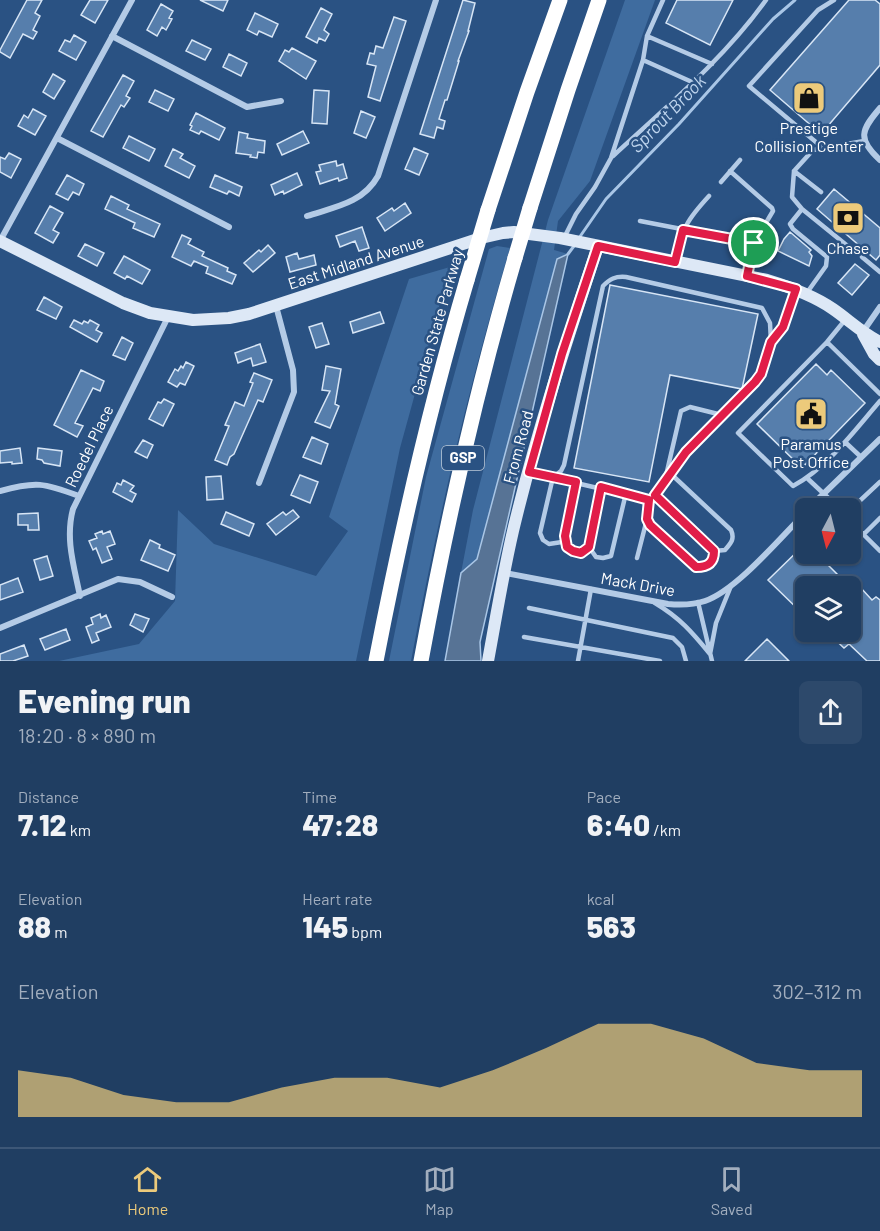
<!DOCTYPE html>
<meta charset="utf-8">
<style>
body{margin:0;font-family:Barlow,sans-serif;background:#2d496b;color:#f1f3f6;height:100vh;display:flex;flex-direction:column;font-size:22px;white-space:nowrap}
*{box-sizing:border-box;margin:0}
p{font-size:20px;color:#a2aebe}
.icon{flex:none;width:33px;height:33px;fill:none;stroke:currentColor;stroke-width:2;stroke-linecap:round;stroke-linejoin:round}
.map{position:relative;height:661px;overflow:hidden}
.side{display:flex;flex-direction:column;background:#203e62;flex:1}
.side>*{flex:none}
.needle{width:39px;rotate:187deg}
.buttons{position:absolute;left:795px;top:498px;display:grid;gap:12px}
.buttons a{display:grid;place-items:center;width:66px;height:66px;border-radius:9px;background:#203e62;box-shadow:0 2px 4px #0004,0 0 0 2px #3d5777;font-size:30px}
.pin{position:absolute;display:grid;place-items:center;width:51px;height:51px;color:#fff;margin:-26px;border:3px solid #fff;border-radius:50%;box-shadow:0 2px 6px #0007}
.round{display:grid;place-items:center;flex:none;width:63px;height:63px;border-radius:9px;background:#2d496b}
.overview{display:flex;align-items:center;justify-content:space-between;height:102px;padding:0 18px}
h1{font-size:33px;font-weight:800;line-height:45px}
.stats{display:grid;grid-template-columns:repeat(3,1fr);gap:9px;height:102px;padding:6px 18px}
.stats div{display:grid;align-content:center}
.stats b{font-size:30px;font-weight:800}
.stats small{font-size:16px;font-weight:400}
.stats p{font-size:16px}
.chart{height:168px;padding:12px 18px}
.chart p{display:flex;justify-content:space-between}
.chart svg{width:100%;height:108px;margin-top:6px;fill:#ecca7b;opacity:.7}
.tabs{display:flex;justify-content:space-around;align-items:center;height:84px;border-top:2px solid #3d5777;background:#203e62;font-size:16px;color:#a2aebe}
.tabs a{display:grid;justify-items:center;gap:3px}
.tabs .selected{color:#ecca7b}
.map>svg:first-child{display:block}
.green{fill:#3f6c9f}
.water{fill:#577395;stroke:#a9c6e6;stroke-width:1.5}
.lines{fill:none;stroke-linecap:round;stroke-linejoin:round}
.stream{stroke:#a9c6e6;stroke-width:3}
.building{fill:#567eac;stroke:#d7e5f5;stroke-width:1.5}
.lane{stroke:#b4cbe6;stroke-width:4.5}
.street{stroke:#b4cbe6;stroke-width:6}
.secondary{stroke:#dde8f6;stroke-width:12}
.highway{stroke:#fff;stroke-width:15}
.highway-bridge{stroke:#fff;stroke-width:15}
.route-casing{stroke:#fff;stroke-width:12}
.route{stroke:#e11d48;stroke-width:8}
.labels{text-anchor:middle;stroke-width:5;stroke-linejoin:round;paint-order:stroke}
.shield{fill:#2a5283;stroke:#bfcbda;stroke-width:1.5}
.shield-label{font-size:15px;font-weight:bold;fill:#fff}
.poi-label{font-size:16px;fill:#fff;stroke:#2a5283}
.street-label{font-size:16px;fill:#fff;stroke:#2a5283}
.water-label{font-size:18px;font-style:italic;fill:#bfd5ee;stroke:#2a5283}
</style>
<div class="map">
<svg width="880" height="661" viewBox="0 0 880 661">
<rect width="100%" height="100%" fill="#2a5283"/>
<path class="green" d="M625,0H655L590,181L558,221L554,250L568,254L557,259L477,559L461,573L473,510L548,220Z
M497,246L510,248C469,384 437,522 411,661H389L426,477L489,249Z
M450,267L400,448L356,661H59L139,644L175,601L178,510L214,544L316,576L348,531L329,517L409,279Z"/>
<path class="water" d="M568,254L480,642L481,661H445L461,573L477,559L557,259Z"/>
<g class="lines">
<path class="stream" d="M579,238L606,199L679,124L773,19L795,0
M568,254L574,246"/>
</g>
<path class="building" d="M27,0H42L35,13L40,16L33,30L37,32L33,39L23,34L10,58L0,52V50Z
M90,0H108L95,23L81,15Z
M200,0H228L223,11Z
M463,0L475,3L468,31H469L458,61H459L447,100H445L439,119L445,121L443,129L437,127L434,138L420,134Z
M677,0H733L710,45L666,23Z
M849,0H875L880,4V65L821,134L770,90Z
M161,4L173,11L169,18L172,19L166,30L162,27L157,36L147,30Z
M321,8L332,14L324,30L329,34L325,41L319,38L317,43L306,37Z
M255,13L278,24L272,37L259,31L257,35L247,30Z
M394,17L406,21L380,101L368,97L376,66L367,64L370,53L374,54L376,46L383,48Z
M74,35L86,42L76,60L59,51L65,40L70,42Z
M192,40L211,49L205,60L186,51Z
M292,48L316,61L306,79L279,61L285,50L289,52Z
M229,54L247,63L241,76L223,67Z
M53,74L65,81L54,99L43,92Z
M123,75L134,81L126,96L130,98L124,107L121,105L103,137L91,131Z
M155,90L174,99L168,111L149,102Z
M314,90L329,91L327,124L312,123Z
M33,109L46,116L35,135L18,126L24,115L28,118Z
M361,111L375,117L366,138L354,133Z
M196,113L225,128L219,140L201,131L199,134L190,130L192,126L190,125Z
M303,131L309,143L282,155L277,144Z
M239,132L248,134L247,138L265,141L264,153L258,152L257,158L250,157L251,155L236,153Z
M129,136L155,149L149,161L123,148Z
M414,148L428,154L419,175L405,169Z
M173,149L183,154L180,158L195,166L189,178L165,166Z
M9,153L21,159L11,178L0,172V157L5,159Z
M336,161L337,166L343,164L347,178L339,181L338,178L320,184L316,172L321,171L319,165Z
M297,173L302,185L284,194L283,191L275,195L271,185Z
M67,175L84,184L79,195L73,192L68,200L56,194Z
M215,175L242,187L239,196L229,191L227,194L210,187Z
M834,189L880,228V255L876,260L817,209Z
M111,196L129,205L127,209L160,224L154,237L133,228L135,223L105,209Z
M405,203L411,213L385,231L377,218L392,208L394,211Z
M50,206L63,213L53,230L59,233L53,243L35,233Z
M362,227L369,248L359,251L355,241L340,247L336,236Z
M790,232L811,250L809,252L812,256L809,266L778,251L784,239Z
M182,235L191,239L188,244L204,252L202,256L228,268L227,271L236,275L232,284L206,273L208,267L194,261L191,266L172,257Z
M85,244L104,253L97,266L78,256Z
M268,245L275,253L253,272L244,263L259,250L261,252Z
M297,253L299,259L314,255L316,265L290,272L286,257Z
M124,256L150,270L142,284L127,276L125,279L114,273Z
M855,264L869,275L852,295L838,283Z
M610,285L758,314L742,389L670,375L649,482L574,468Z
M44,297L62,307L56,319L37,310Z
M380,312L384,323L353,333L350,322Z
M74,320L82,324L84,321L88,323L90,320L99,325L96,330L102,333L97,342L70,327Z
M322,323L329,344L316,348L309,327Z
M122,337L133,343L125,360L113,355Z
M260,344L266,362L253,366L251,358L238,363L235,353Z
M186,362L194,366L185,385L180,383L177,387L168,382L175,369L178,371L181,366L183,368Z
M816,364L827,375L831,370L865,403L802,468L757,424Z
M326,366L341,369L335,404L339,406L330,428L315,422L330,391L322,390Z
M81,370L104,381L100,391L93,388L75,423L83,426L77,437L54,425Z
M254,373L272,380L263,402L258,400L234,454L230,457L227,465L215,460L229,426L225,425L235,402L244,406L253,383L250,382Z
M164,399L174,404L163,426L149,419L158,402L161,403Z
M312,437L328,444L321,464L303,457Z
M143,440L153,445L147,458L135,452Z
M20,448L22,463L12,464V462L0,463V451Z
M38,448L62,451L60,466L44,463L42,460L37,459Z
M300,475L318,482L310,503L291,495Z
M221,476L223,499L207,500L206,477Z
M123,480L134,486L130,491L136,494L132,502L113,492L117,483L121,485Z
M293,510L299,517L276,535L267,524L283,512L286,515Z
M226,512L254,524L249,536L221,524Z
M38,513L39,530H28V525H18V514Z
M102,531L103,534L110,531L115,544L107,547L112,559L102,563L96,548L93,550L89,541L97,538L95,534Z
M150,540L160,545L159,548L175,555L168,571L141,560Z
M806,543V554H817L849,586H806V617L768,580Z
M47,556L53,576L40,580L34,560Z
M18,578L23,592L0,600V585Z
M850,588L856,593L861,588L872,600L876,597L880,600V661H867L849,644L844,648L827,632H850Z
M100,614L101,618L106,615L111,627L96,633L99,640L92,643L86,627L93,624L91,618Z
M135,614L149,619L143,632L130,625Z
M66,629L70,640L45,650L40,639Z
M767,639L789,661H745Z
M24,645L28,656L13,661H0V654Z"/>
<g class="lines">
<path class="lane" d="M647,36L712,64
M643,60L692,82
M823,148L749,86L818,10L834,0
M613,156C666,107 724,59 766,0
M730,171L772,208L773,211L754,243L747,273
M794,171L792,197L802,209L790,224L793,229L827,257L826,266L806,294
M721,182L740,160
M821,192L794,171L813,150L864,141
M802,209L855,252
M640,221L754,243
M565,236L576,214L595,187L611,158L643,60L647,36L663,0
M862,257L880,272
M676,259C684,226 686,221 709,196
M845,320L827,342L738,433L793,486C828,467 854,431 880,401
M827,342L880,394
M845,442L861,457
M529,472L649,500
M807,478L839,508
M665,480L681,411L690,407L722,415
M577,482L565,536L562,542L549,544L543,540L540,533L553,477L561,471L564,465L603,286C610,279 615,276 626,277L762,308L770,323L771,342
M655,495L714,551L725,550C731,543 735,539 731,530L671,474
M850,510L880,482
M850,521L880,551
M864,534L880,518
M566,537L567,547L573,551L581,553L589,547L601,487
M589,547L596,557L603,558L611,556L626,493
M714,551C714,563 708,567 696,567L650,525L647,519L649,500L655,495L685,452L755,383L761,374L771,342L783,328L795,292
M637,558L647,519
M698,602L712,661
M655,603C680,618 692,632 710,654L716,623L731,586
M529,608L673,638L682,647L686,661
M524,637L660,661
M578,661L591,589"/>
<path class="street" d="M112,36L247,107L281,101
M880,108C861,130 857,139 880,160
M57,138L229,227
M307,216C335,207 363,203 378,176L436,0
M0,241L132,0
M862,333L880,307
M259,483L294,392L293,370L276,306
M0,491C36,481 44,483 79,496
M809,508L880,439
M505,573L668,604C680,605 693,605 705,601C737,590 781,537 806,512
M80,596C74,566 65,539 73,509L168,317
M0,628L118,579L140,582L172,597"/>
<path class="secondary" d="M0,241L123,303L150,313L193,320L229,318L249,314L481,238L503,233L514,232L560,238L767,280C790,287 813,295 833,309C849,320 862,333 880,342
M863,334L874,354L880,360
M488,661C496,618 503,574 513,531C536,434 567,340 598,246"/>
<path class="highway" d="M530,208L568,90L599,0
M488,210L527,92L560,0
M376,661C401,532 430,405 467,280
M421,661C446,525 476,391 515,258"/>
<path class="highway-bridge" d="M515,258L530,208
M467,280L488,210"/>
</g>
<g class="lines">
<g class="route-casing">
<path id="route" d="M683,230L754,243L747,276L796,289L783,327L771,342L761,374L755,382L686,452L655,495L714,551C714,563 708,567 696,567L650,525L647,519L649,500L601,487L589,547L581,553L573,551L567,547L565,536L576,482L529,472L562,354L598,246L675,262Z"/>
</g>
<use href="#route" class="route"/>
</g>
<defs>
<g id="shop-square" transform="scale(1.725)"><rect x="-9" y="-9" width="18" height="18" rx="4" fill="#ecca7b" stroke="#2a5283"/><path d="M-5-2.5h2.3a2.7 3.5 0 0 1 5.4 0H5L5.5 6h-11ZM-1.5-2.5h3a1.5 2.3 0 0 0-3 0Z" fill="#111"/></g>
<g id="bank-square" transform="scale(1.725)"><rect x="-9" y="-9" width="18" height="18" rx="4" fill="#ecca7b" stroke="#2a5283"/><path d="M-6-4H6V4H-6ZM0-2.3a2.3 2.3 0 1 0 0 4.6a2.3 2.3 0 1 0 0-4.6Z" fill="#111"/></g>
<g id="civic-square" transform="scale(1.725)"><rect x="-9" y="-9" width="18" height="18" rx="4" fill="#ecca7b" stroke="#2a5283"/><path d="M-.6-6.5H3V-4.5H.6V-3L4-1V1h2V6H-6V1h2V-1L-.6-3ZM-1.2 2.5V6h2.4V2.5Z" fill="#111"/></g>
</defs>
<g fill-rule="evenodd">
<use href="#shop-square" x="809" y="98"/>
<use href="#bank-square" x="848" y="218"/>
<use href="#civic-square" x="811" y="414"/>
</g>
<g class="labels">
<rect class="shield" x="442" y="446" width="42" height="24" rx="4.5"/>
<g class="shield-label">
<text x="463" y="463">GSP</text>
</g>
<g class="poi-label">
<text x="809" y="134">Prestige<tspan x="809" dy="18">Collision Center</tspan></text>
<text x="848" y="254">Chase</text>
<text x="811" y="450">Paramus<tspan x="811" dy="18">Post Office</tspan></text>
</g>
<g class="street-label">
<text transform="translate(356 262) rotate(-18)" y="6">East Midland Avenue</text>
<text transform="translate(437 322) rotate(-74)" y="6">Garden State Parkway</text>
<text transform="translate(89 446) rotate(-64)" y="6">Roedel Place</text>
<text transform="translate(518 447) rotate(-75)" y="6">From Road</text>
<text transform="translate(638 584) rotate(10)" y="6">Mack Drive</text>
</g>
<g class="water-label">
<text transform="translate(668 114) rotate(-46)" y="6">Sprout Brook</text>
</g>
</g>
</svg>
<div class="buttons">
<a><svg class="needle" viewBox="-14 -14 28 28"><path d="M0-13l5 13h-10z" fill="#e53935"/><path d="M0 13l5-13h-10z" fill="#a2aebe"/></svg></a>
<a><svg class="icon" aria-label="layers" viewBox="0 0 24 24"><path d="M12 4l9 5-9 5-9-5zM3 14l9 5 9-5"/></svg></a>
</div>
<div class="pin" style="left:754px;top:243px;background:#1e9e55"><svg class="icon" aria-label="arrive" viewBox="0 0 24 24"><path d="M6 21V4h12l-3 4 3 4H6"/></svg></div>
</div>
<section class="side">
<div class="overview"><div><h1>Evening run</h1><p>18:20 · 8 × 890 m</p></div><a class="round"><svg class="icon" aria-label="share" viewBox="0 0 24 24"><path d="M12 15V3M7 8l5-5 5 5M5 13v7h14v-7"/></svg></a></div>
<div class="stats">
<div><p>Distance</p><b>7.12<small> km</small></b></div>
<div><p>Time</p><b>47:28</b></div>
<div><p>Pace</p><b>6:40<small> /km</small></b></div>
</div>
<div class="stats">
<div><p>Elevation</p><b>88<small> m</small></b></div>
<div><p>Heart rate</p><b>145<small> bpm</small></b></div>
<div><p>kcal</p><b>563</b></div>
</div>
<div class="chart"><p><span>Elevation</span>302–312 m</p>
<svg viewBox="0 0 160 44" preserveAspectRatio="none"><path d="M0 44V25L10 28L20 35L30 38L40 38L50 32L60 28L70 28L80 32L90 25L100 16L110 6L120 6L130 12L140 22L150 25L160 25V44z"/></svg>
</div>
</section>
<nav class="tabs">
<a class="selected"><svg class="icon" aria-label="home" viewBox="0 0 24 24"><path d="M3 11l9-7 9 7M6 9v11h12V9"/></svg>Home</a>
<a><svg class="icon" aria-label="map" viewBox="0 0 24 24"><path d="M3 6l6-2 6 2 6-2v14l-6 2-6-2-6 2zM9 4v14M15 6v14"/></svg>Map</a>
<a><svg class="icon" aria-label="saved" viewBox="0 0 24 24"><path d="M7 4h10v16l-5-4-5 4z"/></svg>Saved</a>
</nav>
